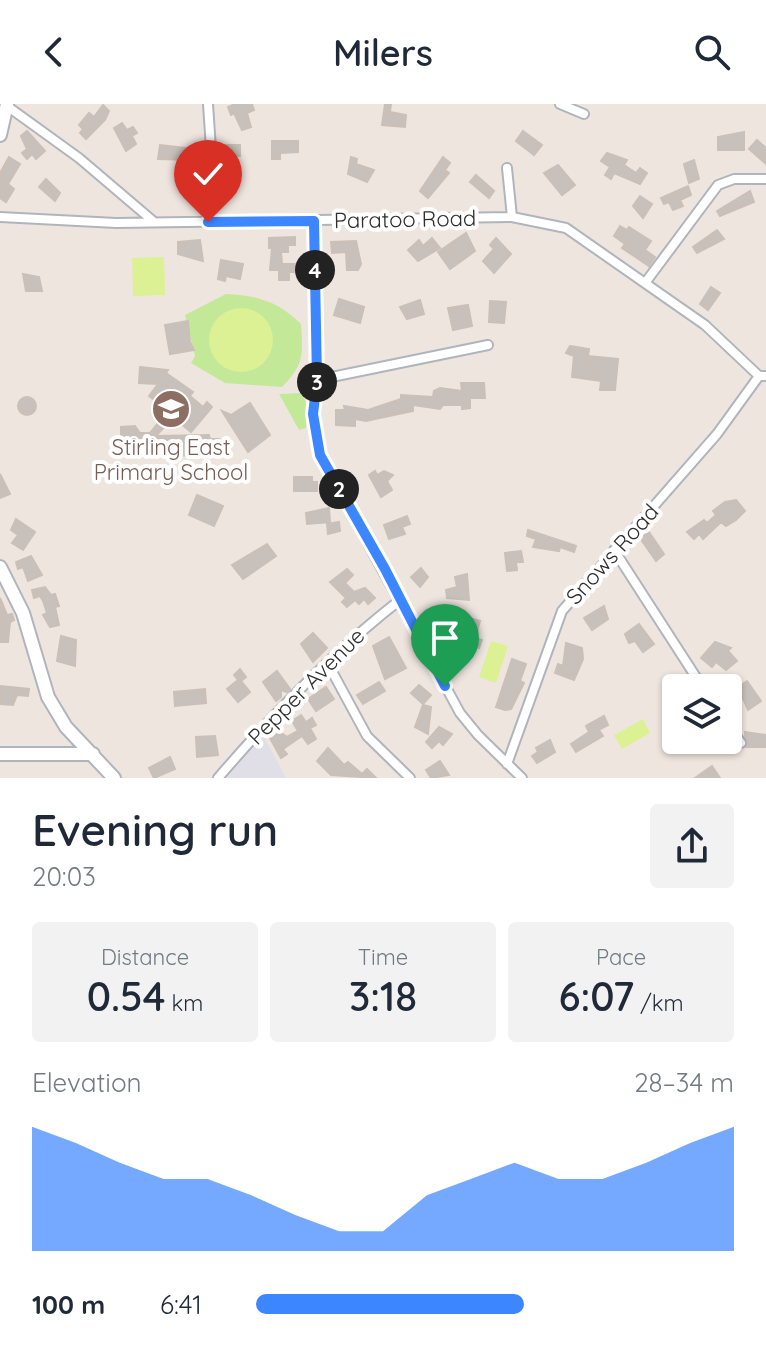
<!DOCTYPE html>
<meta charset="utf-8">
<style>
body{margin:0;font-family:Quicksand,sans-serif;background:#f2f2f3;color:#1f2937;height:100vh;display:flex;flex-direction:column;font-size:30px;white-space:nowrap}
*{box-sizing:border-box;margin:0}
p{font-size:26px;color:#747a83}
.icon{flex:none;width:44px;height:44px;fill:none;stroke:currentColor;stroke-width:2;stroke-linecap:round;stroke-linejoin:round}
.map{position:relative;height:674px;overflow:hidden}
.sheet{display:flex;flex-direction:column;background:#fff;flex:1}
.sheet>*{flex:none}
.buttons{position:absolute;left:662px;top:570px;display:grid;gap:16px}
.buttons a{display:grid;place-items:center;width:80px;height:80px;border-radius:8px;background:#fff;box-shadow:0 2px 6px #0004;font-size:40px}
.pin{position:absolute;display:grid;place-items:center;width:68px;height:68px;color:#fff;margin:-82px -34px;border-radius:50% 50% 50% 0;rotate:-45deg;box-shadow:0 0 8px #0007}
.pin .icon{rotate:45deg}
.km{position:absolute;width:40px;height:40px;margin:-20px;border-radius:50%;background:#222;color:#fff;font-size:22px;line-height:40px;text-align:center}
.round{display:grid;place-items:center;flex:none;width:84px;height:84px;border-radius:8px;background:#f2f2f3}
.overview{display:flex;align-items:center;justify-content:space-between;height:136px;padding:0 32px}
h1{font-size:44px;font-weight:600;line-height:60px}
.figures{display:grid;grid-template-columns:repeat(3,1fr);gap:12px;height:136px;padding:8px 32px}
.figures div{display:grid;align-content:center;border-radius:8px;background:#f2f2f3;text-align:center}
.figures b{font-size:40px;font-weight:600}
.figures small{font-size:22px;font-weight:400}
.figures p{font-size:22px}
.chart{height:224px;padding:16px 32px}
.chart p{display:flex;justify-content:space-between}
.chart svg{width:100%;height:144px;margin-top:8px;fill:#3c86ff;opacity:.7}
ul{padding:0 32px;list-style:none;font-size:26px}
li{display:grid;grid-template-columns:128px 96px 1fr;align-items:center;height:60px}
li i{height:20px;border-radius:10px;background:#3c86ff}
header{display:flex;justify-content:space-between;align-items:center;height:104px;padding:0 32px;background:#fff;font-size:36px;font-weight:600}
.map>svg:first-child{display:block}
.industrial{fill:#e0dfe7}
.green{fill:#c3e998}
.pitch{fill:#dbf193}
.building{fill:#c8c0ba;stroke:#cbc0b8;stroke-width:2}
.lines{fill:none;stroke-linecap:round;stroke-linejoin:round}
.street-casing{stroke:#afb5bd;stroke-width:12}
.secondary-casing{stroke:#afb5bd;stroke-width:16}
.street{stroke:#fff;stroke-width:8}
.secondary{stroke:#fff;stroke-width:12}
.route-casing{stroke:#fff;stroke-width:16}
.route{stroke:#3c86ff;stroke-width:10}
.labels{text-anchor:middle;stroke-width:8;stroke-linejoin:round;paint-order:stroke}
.street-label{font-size:22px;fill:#2d2d2d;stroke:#fff}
.education-label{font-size:22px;fill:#785e54;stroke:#fff}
</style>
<header><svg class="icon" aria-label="back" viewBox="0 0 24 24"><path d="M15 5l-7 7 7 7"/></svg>Milers<svg class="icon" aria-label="search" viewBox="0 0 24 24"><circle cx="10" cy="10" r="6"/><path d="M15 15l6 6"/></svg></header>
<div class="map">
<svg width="766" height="674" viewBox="0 0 766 674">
<rect width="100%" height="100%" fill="#efe5df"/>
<path class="industrial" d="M260,625L286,674H218Z"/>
<path class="green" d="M226,190C257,191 279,198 301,220C303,251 304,261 282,283L225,279L191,259L195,252L185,211Z
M301,289L306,298V324L299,326L279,290Z"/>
<path class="pitch" d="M164,153L165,191L133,192L132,154Z
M209 236a32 32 0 1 1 64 0a32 32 0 1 1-64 0Z
M491,537L508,542L496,579L479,573Z
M643,615L650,629L622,645L614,631Z"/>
<path class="building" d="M235,0H252L254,6L247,9L251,23L242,26L234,9L231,11L228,3Z
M385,0H391L390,8L406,11L405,23L382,21Z
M103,1L109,7L105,16L86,35L80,29L83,25L79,21L89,9L94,13Z
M122,19L127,26L133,23L137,29L132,32L136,40L126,47L114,24Z
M27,27L45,47L36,55L32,50L27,55L22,49L27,45L21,32Z
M523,27L542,41L534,51L516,37Z
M744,28V46H718V33Z
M757,36L766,44V60L749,45Z
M272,37H298V48L280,49V55H272Z
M160,41L193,45V56L158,55Z
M224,41H240V52H224Z
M607,49L627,56L624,61L636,69L640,64L647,69L640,80L614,69L611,75L605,71L610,63L601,57Z
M9,53L20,60L8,80L14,85L6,98L0,94V69Z
M351,53L357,55L356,60L374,66L367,78L348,70Z
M443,53L450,59L445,66L449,69L428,94L420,87Z
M694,56L699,75L689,79L684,60Z
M558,61L575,81L562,91L544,69Z
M476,71L494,87L489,94L470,78Z
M46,75L60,89L55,97L39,83Z
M688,82L691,91L680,96L683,102L673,106L669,98L664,100L661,94Z
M750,87L754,98L720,112L717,107Z
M640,92L652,100L643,114L633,102Z
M620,122L627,126L629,123L651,137L645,146L655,153L649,162L622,144L625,140L614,132Z
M717,126L724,135L697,149L693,143Z
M466,129L475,147L450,165L438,148Z
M295,133V141H288V148H281L282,160H295V168H289V176H279V166H270L272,144H269V134Z
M432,134L440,144L418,157L408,146L419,136L423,142Z
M496,134L511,150L494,169L483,157L494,145L490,141Z
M200,136L203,157L178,150V138Z
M356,137L361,160L358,166H347L346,148L332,149L331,138Z
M221,156L243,160L240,175L226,172L225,177L218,175Z
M23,170L39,173L42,187H26Z
M711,183L720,189L708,206L700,200Z
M339,195L364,203L360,219L334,211Z
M420,196L424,210L407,215L400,203Z
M490,197L506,198L504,219L489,218Z
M468,201L472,222L453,226L448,204Z
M188,217L190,238L194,246L170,250L165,221Z
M570,242L589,245L588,252L618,255L615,286H600L601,277L572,273L574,252L566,249Z
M140,263L168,266L166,269L193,288L190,292L203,303L207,298L212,303L191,328L173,313L156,332L209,331L210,335H219L220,351L153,352L121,347V323L135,322L140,329H150L168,307L149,292L158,280L139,279Z
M461,279H484L485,294H470V304L462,305V301H443L440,305L413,301V307L366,317L355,315V322L336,321V306H345L344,302L368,306L401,295V291L433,293L434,287L440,284L462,287Z
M18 302a9 9 0 1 1 18 0a9 9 0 1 1-18 0Z
M250,299L270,331L248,348L222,307L231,311Z
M375,367L377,371L384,367L393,371L387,377L392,386L381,393L369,371Z
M0,370L10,390L0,394Z
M294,373H312V378H317V387H294Z
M197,391L223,402L214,422L189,411Z
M736,396L745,407L736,416L726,422L721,418L703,435L699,430L694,435L687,428L704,416L707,419L716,411L713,407L725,398Z
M329,404L330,418L307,420L306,409Z
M407,412L410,420L402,423L405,430L389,435L384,421Z
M16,415L35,428L23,446L12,439L18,431L11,426Z
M339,418L340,427L328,430L327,420Z
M528,426L576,442L574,448L560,443L559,447L533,443L536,435L527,432Z
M649,428L664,450L656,457L640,434Z
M267,440L276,452L243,475L232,461Z
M521,447L523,458H516L517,466L507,467L505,449Z
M31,452L42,471L28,477L23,463L18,465L16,458Z
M421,464L428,473L420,483L411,473Z
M347,465L353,471L345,479L354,488L365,484L375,494L368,500L364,495L359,500L355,496L347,503L342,498L346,494L330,478Z
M467,470L469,496L447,494L446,486L457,483L455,473Z
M45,483L51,491L55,490L59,502L55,503L59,521L50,523L43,511L47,509L43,497L40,492L34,494L32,486Z
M0,494L7,511L12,510L14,516L10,518L8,538H0Z
M604,502L608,515L592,526L584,514Z
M473,515L480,517L475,534L482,536L479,544L472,542L467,557L457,554Z
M639,520L654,540L643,548L635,537L629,539L625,530Z
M313,529L327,544L313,558L301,540Z
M61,532L76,536L75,562L57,557Z
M389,533L406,564L385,575L373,542Z
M715,538L731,544L728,547L737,557L726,566L716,558L712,563L701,554Z
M566,539L582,544L583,555L574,576L555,569L558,560L563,562Z
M512,555L526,560L520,577L524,579L511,605L505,606L496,603Z
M240,565L246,573L241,577L250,588L238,598L227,585L238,576L234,571Z
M277,567L290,585L287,588L281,586V593L276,597L263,578Z
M747,577L761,597L748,606L738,583Z
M379,578L385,587L363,600L357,591Z
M419,581L431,591L423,600L411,589Z
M0,582L29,585L28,592L17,591L13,601L1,600Z
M326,583L334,595L316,607L308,595Z
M205,585L206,599L175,602L174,588Z
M423,601L431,603L428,630L415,623Z
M301,611L306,618L312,614L316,621L310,624L316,635L308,640L302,632L283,645L287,650L281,654L270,634L280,628L287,633L298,627L292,617Z
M604,612L608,621L599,626L603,632L576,648L571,640L589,628L586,622Z
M439,623L452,630L443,641L439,637L432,644L426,638Z
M745,628L766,631V643H746Z
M215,632L218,651L197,653L196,633Z
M550,636L555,648L537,659L532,652L538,648L536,644Z
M328,644L344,661L348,658L362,670L367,665L376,674L331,671L317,657Z
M170,653L175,665L154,674L149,664Z
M440,657L449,671L431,674L426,666Z
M712,662L720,674H695Z"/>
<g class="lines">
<g class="street-casing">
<path id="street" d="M208,0L213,75L208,118
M560,0L584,10
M7,2L79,54L153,117
M507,64L512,113
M0,113L116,119L512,113L566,124L705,221L759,272
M314,117L317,276L313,310L320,351L460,609L478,631L522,674
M645,179L718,81L734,75H766
M317,276L488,241
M614,446L703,584
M328,560L367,632L410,674
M728,620L741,639
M507,660L562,507L717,330L759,272H766
M218,674C273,610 333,548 400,496"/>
</g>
<g class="secondary-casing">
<path id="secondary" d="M0,31L7,0
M0,463L23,509L48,593L66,623L114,674
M0,650H93"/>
</g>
<use href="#street" class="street"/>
<use href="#secondary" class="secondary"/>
</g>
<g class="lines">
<g class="route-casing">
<path id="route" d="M208,118L314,117L317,276L313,310L320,351L385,465L445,582"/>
</g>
<use href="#route" class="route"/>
</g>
<defs>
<g id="school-disc" transform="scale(2)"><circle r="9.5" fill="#8d6e63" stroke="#fff"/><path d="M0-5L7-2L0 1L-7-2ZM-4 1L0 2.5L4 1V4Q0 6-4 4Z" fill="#fff"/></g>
</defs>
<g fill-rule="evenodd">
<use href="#school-disc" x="171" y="305"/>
</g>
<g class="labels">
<g class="street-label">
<text transform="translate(405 115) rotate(-1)" y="8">Paratoo Road</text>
<text transform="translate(612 450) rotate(-48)" y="8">Snows Road</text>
<text transform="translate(306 582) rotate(-45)" y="8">Pepper Avenue</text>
</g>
<g class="education-label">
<text x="171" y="351">Stirling East<tspan x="171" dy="25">Primary School</tspan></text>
</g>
</g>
</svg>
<div class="buttons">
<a><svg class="icon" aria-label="layers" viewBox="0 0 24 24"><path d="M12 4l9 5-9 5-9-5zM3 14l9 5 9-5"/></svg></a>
</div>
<div class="pin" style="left:445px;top:582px;background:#1e9e55"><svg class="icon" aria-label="arrive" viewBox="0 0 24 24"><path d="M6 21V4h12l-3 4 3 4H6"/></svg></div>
<div class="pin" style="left:208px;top:118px;background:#d93025"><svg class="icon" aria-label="check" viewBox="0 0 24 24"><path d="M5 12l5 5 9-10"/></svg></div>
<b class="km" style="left:339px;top:385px">2</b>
<b class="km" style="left:317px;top:278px">3</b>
<b class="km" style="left:315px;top:166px">4</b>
</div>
<section class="sheet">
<div class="overview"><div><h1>Evening run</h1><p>20:03</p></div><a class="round"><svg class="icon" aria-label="share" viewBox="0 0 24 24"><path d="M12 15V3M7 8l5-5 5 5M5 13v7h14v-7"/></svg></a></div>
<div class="figures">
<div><p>Distance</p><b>0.54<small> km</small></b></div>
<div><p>Time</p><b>3:18</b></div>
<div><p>Pace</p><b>6:07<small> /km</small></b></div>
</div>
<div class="chart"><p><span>Elevation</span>28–34 m</p>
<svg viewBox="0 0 160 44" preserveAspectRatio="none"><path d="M0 44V6L10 11L20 17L30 22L40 22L50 27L60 33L70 38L80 38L90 27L100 22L110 17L120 22L130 22L140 17L150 11L160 6V44z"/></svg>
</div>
<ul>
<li><b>100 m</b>6:41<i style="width:56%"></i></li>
</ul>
</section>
